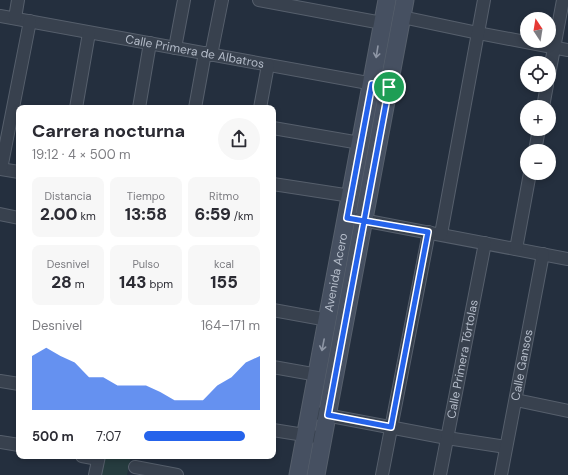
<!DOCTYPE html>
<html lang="es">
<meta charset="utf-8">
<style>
body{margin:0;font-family:"DM Sans",sans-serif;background:#f7f7f7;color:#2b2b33;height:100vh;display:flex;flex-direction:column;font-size:15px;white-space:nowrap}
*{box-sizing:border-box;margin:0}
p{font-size:13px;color:#7c7c81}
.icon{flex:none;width:22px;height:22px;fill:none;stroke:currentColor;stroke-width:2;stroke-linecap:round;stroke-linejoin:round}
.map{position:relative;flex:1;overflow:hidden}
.panel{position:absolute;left:16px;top:105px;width:260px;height:354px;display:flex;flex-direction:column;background:#fff;border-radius:8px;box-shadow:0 2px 6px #0003}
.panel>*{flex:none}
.needle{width:26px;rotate:348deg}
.buttons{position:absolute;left:520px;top:12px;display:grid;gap:8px}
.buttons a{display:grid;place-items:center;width:36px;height:36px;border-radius:50%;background:#fff;box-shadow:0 2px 6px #0003;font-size:20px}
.pin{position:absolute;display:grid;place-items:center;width:34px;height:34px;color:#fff;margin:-17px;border:2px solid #fff;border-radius:50%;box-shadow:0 1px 4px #0007}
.round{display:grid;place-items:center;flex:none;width:42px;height:42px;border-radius:21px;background:#f7f7f7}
.summary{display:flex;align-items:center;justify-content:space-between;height:68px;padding:0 16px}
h1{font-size:18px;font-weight:800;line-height:30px}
.stats{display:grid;grid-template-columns:repeat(3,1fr);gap:6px;height:68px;padding:4px 16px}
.stats div{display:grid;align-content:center;border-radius:8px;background:#f7f7f7;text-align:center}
.stats b{font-size:17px;font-weight:800}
.stats small{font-size:11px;font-weight:400}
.stats p{font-size:11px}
.chart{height:112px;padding:8px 16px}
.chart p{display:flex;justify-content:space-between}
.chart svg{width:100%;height:72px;margin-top:4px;fill:#2563eb;opacity:.7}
ul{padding:0 16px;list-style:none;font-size:13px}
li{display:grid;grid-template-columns:64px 48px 1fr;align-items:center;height:30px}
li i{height:10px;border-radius:5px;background:#2563eb}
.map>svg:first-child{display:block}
.green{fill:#263c3f}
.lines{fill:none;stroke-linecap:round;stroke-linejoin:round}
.street-casing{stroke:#565f6c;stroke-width:14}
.secondary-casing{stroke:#565f6c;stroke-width:19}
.street{stroke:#38414e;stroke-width:12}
.secondary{stroke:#465061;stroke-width:17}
.oneway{stroke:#8e96a5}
.route-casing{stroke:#fff;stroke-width:8}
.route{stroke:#2563eb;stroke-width:5}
.labels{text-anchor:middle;stroke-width:3;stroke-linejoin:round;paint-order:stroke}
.street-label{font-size:12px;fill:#b4bcc9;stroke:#1d2633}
</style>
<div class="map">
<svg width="568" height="475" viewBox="0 0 568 475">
<rect width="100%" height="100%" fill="#242f3e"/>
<path class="green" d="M102,456H131L127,475H99Z"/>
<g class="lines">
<g class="street-casing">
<g id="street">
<path d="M259,0L382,23"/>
<path id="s1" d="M0,16L379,85"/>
<path d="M402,17L478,33L568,50"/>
<path d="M15,18L18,0"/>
<path d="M175,48L184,0"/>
<path d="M211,55L222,0"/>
<path d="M549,75L563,0"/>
<path d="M543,107L547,85"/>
<path d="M76,108L89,33"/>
<path d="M139,108L150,43"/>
<path d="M195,108L205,53"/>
<path d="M260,108L268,65"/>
<path d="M273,128L360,143"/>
<path d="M535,151L539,129"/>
<path d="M0,169L19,172"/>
<path d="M1,169L30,21"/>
<path d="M273,184L351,196"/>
<path d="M0,214L19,218"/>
<path d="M357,219L568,259"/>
<path d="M441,234L484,0"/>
<path d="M516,249L530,173"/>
<path d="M273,310L328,320"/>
<path d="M273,367L318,375"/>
<path d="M0,381L19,384"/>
<path d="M516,400L568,411"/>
<path d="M310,412L447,438L506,447"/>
<path d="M273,430L323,438"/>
<path d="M0,442L19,445"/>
<path d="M82,456L98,459"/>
<path d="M135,467L177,475"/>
<path d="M95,475L99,456"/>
<path d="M382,475L429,232"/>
<path id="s2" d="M440,475L485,243"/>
<path id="s3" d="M501,475L543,254"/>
</g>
</g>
<g class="secondary-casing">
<g id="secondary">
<path id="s4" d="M298,475L387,0"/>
<path d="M316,475L405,0"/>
</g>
</g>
<use href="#street" class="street"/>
<use href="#secondary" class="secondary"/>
</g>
<defs><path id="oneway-shaft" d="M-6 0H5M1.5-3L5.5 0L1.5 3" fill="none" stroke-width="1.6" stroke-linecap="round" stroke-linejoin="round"/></defs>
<g class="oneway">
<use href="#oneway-shaft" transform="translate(377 52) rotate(99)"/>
<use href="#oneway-shaft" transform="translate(323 345) rotate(101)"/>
</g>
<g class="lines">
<g class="route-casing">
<path id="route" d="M389,87L328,415L391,427L428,232L347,218L372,84L389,87"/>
</g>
<use href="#route" class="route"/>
</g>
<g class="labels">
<g class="street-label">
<text dy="4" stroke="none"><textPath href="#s1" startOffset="198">Calle Primera de Albatros</textPath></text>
<text dy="4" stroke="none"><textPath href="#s4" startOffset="206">Avenida Acero</textPath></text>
<text dy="4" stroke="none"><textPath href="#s2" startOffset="118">Calle Primera Tórtolas</textPath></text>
<text dy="4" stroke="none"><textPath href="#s3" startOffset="112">Calle Gansos</textPath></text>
</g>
</g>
</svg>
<div class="buttons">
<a><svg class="needle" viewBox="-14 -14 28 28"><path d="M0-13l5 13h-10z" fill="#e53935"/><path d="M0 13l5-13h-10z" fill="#7c7c81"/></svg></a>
<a><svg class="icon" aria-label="locate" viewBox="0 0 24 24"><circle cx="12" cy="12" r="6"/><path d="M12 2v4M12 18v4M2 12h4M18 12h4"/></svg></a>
<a>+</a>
<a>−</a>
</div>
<div class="pin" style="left:389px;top:87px;background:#1e9e55"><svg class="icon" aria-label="arrive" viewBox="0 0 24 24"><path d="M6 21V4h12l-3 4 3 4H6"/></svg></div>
<section class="panel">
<div class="summary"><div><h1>Carrera nocturna</h1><p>19:12 · 4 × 500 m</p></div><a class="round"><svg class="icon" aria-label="share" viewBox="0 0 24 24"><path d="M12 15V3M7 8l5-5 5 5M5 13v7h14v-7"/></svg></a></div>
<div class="stats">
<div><p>Distancia</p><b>2.00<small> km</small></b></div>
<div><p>Tiempo</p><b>13:58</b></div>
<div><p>Ritmo</p><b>6:59<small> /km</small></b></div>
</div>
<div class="stats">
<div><p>Desnivel</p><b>28<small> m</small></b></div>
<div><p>Pulso</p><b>143<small> bpm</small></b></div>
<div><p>kcal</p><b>155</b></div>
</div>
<div class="chart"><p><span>Desnivel</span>164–171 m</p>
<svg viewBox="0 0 160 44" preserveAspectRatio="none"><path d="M0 44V11L10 6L20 11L30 15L40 24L50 24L60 29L70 29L80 29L90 33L100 38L110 38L120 38L130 29L140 24L150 15L160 11V44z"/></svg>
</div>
<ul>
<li><b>500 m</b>7:07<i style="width:87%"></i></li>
</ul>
</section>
</div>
